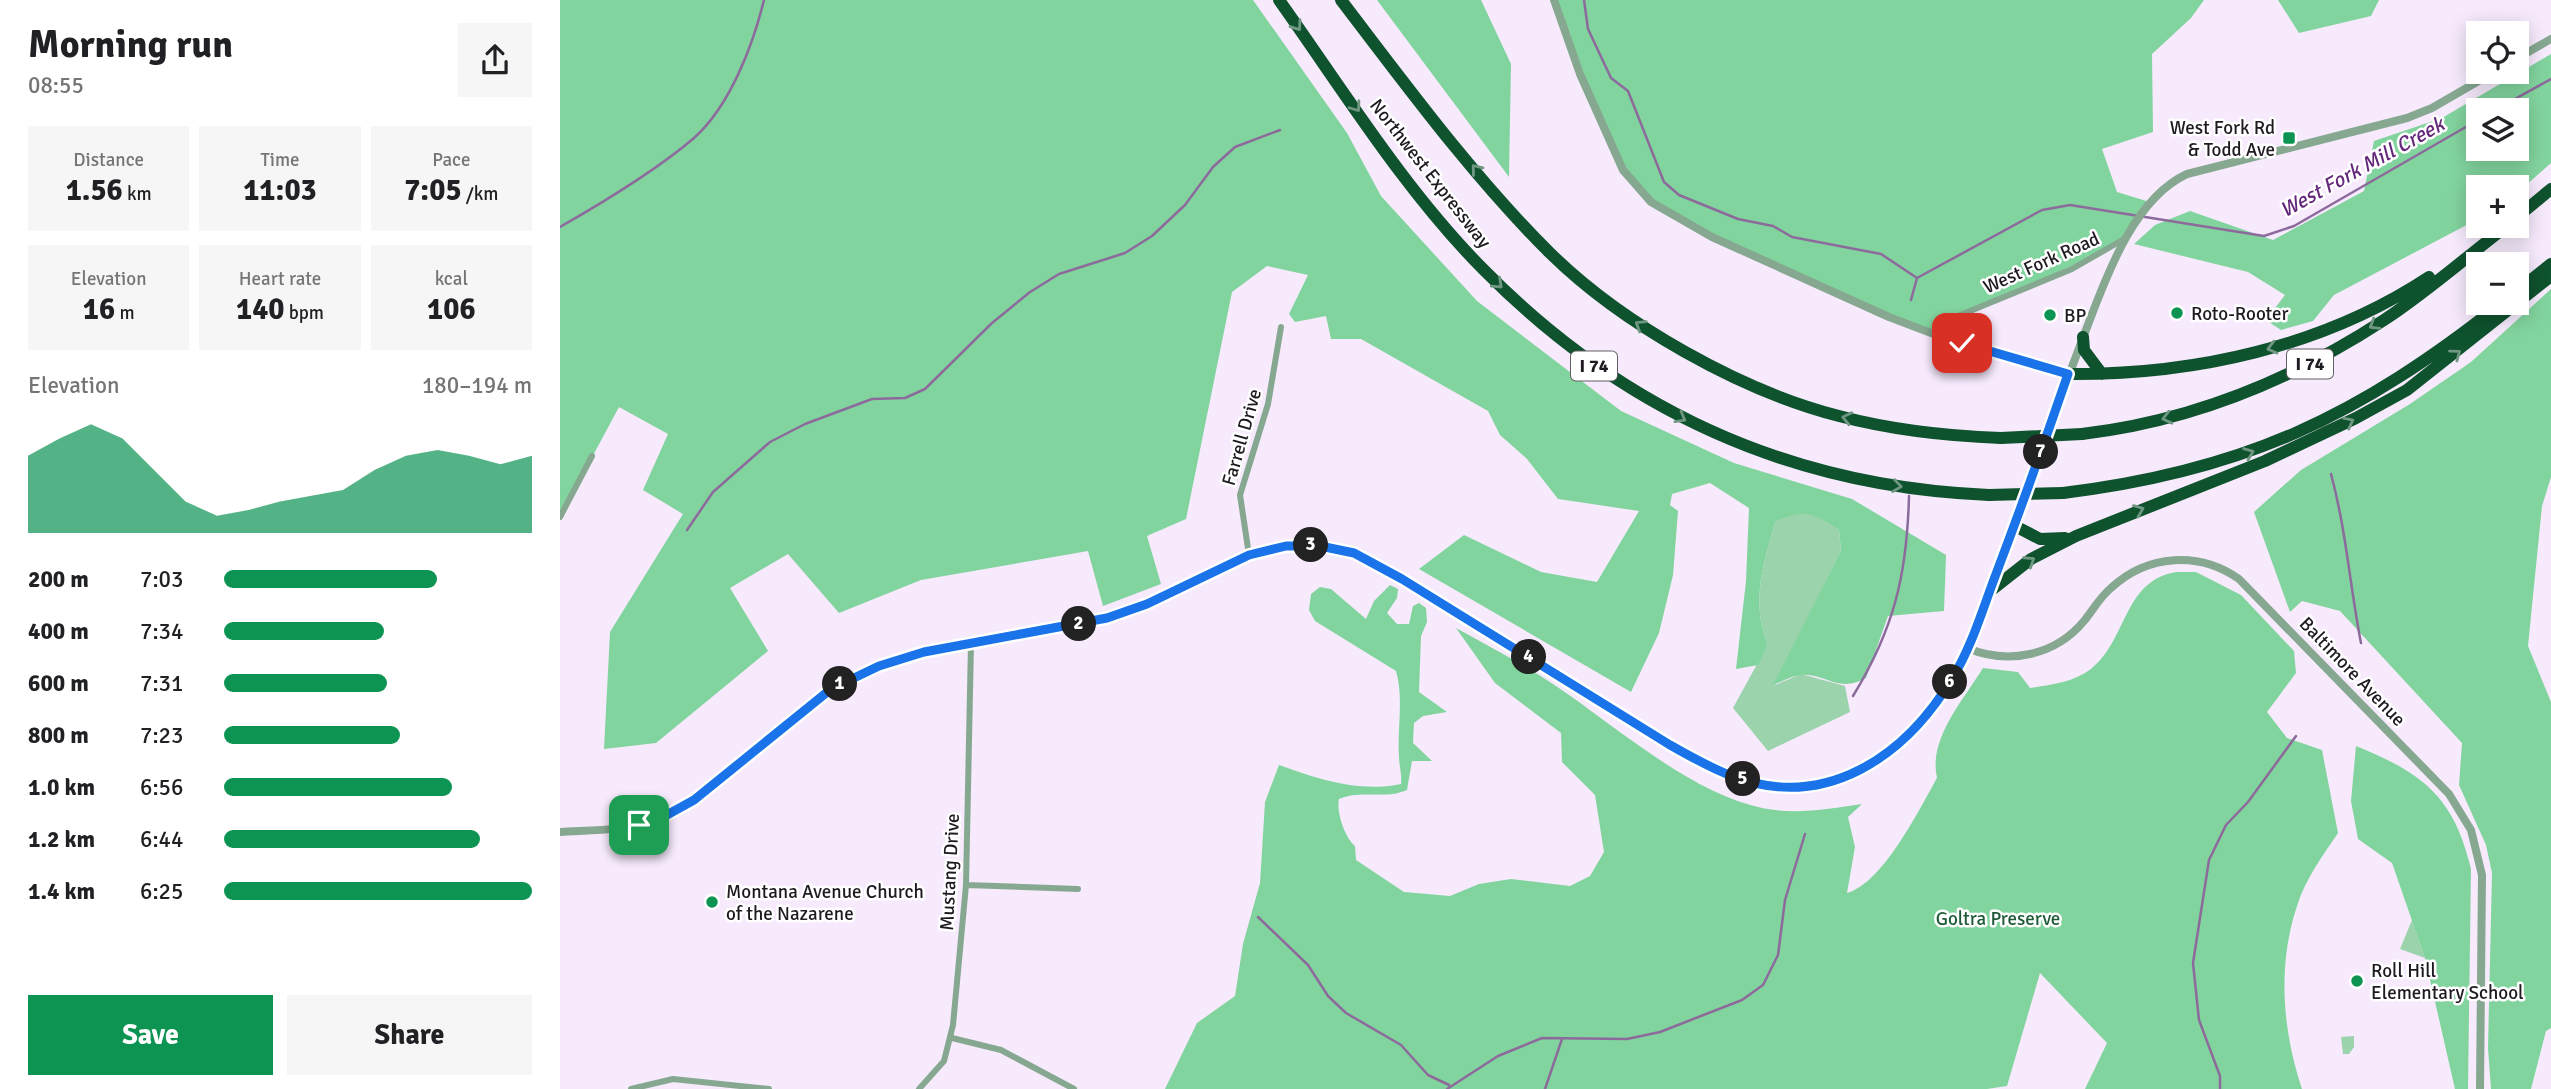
<!DOCTYPE html>
<meta charset="utf-8">
<style>
body{margin:0;font-family:Signika,sans-serif;background:#f6f6f6;color:#202124;height:100vh;display:flex;flex-direction:column;font-size:26px;white-space:nowrap}
*{box-sizing:border-box;margin:0}
p{font-size:23px;color:#757577}
.icon{flex:none;width:38px;height:38px;fill:none;stroke:currentColor;stroke-width:2;stroke-linecap:round;stroke-linejoin:round}
.map{position:relative;flex:1;overflow:hidden}
.details{display:flex;flex-direction:column;background:#fff;width:560px}
.details>*{flex:none}
.buttons{position:absolute;left:1906px;top:21px;display:grid;gap:14px}
.buttons a{display:grid;place-items:center;width:63px;height:63px;border-radius:0px;background:#fff;box-shadow:0 4px 18px #0003;font-size:35px}
.pin{position:absolute;display:grid;place-items:center;width:60px;height:60px;color:#fff;margin:-30px;border-radius:14px;box-shadow:0 4px 10px #0006}
.km{position:absolute;width:35px;height:35px;margin:-18px;border-radius:50%;background:#222;color:#fff;font-size:19px;line-height:35px;text-align:center}
.round{display:grid;place-items:center;flex:none;width:74px;height:74px;border-radius:0px;background:#f6f6f6}
.overview{display:flex;align-items:center;justify-content:space-between;height:119px;padding:0 28px}
h1{font-size:38px;font-weight:700;line-height:52px}
.stats{display:grid;grid-template-columns:repeat(3,1fr);gap:10px;height:119px;padding:7px 28px}
.stats div{display:grid;align-content:center;border-radius:0px;background:#f6f6f6;text-align:center}
.stats b{font-size:30px;font-weight:700}
.stats small{font-size:19px;font-weight:400}
.stats p{font-size:19px}
.chart{height:196px;padding:14px 28px}
.chart p{display:flex;justify-content:space-between}
.chart svg{width:100%;height:126px;margin-top:7px;fill:#0d9453;opacity:.7}
.primary-button{display:flex;gap:14px;margin-top:auto;padding:14px 28px}
.primary-button a{flex:1;height:80px;border-radius:0px;background:#0d9453;color:#fff;font-size:28px;font-weight:700;line-height:80px;text-align:center}
.primary-button a+a{background:#f6f6f6;color:#202124}
ul{padding:0 28px;list-style:none;font-size:23px}
li{display:grid;grid-template-columns:112px 84px 1fr;align-items:center;height:52px}
li i{height:18px;border-radius:9px;background:#0d9453}
main{display:flex;flex:1;min-height:0}
.map>svg:first-child{display:block}
.green{fill:#9bd3ac}
.forest{fill:#82d49e;fill-rule:evenodd}
.lines{fill:none;stroke-linecap:round;stroke-linejoin:round}
.stream{stroke:#8d6a9c;stroke-width:2.5}
.minor{stroke:#86a890;stroke-width:6}
.tertiary{stroke:#86a890;stroke-width:8}
.motorway{stroke:#0f522e;stroke-width:12}
.motorway-bridge{stroke:#0f522e;stroke-width:12}
.oneway{stroke:#6f9782}
.route-casing{stroke:#fff;stroke-width:14}
.route{stroke:#1a73e8;stroke-width:9}
.poi-dot{fill:#0d9453;stroke:#fff;stroke-width:2.5}
.labels{text-anchor:middle;stroke-width:5;stroke-linejoin:round;paint-order:stroke}
.shield{fill:#fff;stroke:#625e64;stroke-width:2}
.shield-label{font-size:18px;font-weight:bold;fill:#1f1921}
.poi-label{font-size:19px;fill:#1f1921;stroke:#fff;text-anchor:start}
.street-label{font-size:19px;fill:#1f1921;stroke:#fff}
.park-label{font-size:19px;fill:#1e5a37;stroke:#fff}
.water-label{font-size:21px;font-style:italic;fill:#64287b;stroke:#fff}
</style>
<main>
<section class="details">
<div class="overview"><div><h1>Morning run</h1><p>08:55</p></div><a class="round"><svg class="icon" aria-label="share" viewBox="0 0 24 24"><path d="M12 15V3M7 8l5-5 5 5M5 13v7h14v-7"/></svg></a></div>
<div class="stats">
<div><p>Distance</p><b>1.56<small> km</small></b></div>
<div><p>Time</p><b>11:03</b></div>
<div><p>Pace</p><b>7:05<small> /km</small></b></div>
</div>
<div class="stats">
<div><p>Elevation</p><b>16<small> m</small></b></div>
<div><p>Heart rate</p><b>140<small> bpm</small></b></div>
<div><p>kcal</p><b>106</b></div>
</div>
<div class="chart"><p><span>Elevation</span>180–194 m</p>
<svg viewBox="0 0 160 44" preserveAspectRatio="none"><path d="M0 44V17L10 11L20 6L30 11L40 22L50 33L60 38L70 36L80 33L90 31L100 29L110 22L120 17L130 15L140 17L150 20L160 17V44z"/></svg>
</div>
<ul>
<li><b>200 m</b>7:03<i style="width:69%"></i></li>
<li><b>400 m</b>7:34<i style="width:52%"></i></li>
<li><b>600 m</b>7:31<i style="width:53%"></i></li>
<li><b>800 m</b>7:23<i style="width:57%"></i></li>
<li><b>1.0 km</b>6:56<i style="width:74%"></i></li>
<li><b>1.2 km</b>6:44<i style="width:83%"></i></li>
<li><b>1.4 km</b>6:25<i style="width:100%"></i></li>
</ul>
<div class="primary-button"><a>Save</a><a>Share</a></div>
</section>
<div class="map">
<svg width="1991" height="1089" viewBox="0 0 1991 1089">
<rect width="100%" height="100%" fill="#f6eafc"/>
<path class="green" d="M1234,513H1253L1279,530L1281,551L1215,685L1241,674L1285,686L1290,712L1208,751L1173,708L1208,644C1190,602 1204,563 1215,522Z
M1852,920L1865,958L1840,949Z
M1794,1036V1047L1789,1054H1783L1781,1037Z"/>
<path class="forest" d="M0,0H693L787,133L821,196L917,301L1061,411L1174,463L1292,499L1386,555L1384,611L1328,616L1306,678C1277,694 1265,672 1240,675C1232,676 1221,682 1213,685L1281,551L1279,530C1252,513 1246,508 1215,522C1204,563 1190,602 1208,644L1198,665L1176,669L1186,581L1189,508L1150,483L1112,494L1110,505L1118,511L1113,575L1099,633L1071,692L859,569L904,535L981,572L1037,582L1079,511L998,499L967,459L940,435L928,411L801,339H771L766,316L735,322L729,314L748,275L707,266L672,292L626,519L587,536L601,584L543,606L528,551L361,580L279,613L228,554L170,588L208,651L96,743L44,749L50,632L123,514L83,490L108,434L59,407L0,517Z
M817,0H921L951,64L949,177Z
M994,0H1644L1631,18L1592,54L1593,132L1542,149L1557,192L1593,203L1551,249L1393,318L1383,326L1379,336L1152,237L1091,202L1057,155Z
M1718,0H1819L1811,16L1739,33Z
M1991,54V163L1957,193L1956,187H1918V219L1774,295L1753,321L1721,330L1706,320L1725,295L1688,272L1574,244L1595,225L1630,211L1713,240L1804,191L1814,141L1882,118ZM1918,110H1956V149H1918Z
M1991,289V477L1982,506L1968,646L1991,702V1028L1986,1031L1971,1089H1931L1928,1048L1932,873L1926,845L1899,785L1902,743L1780,611L1742,601L1730,612L1694,512L1741,470L1850,404L1911,362Z
M1616,572H1636L1681,595L1734,651L1736,673L1707,712L1727,738L1762,750L1778,833C1764,854 1746,878 1738,903C1717,963 1722,1029 1742,1089H1525L1547,1043L1480,973L1447,1086L1427,1089H605L637,1023L675,996L683,944L700,883L705,802L719,765C758,779 799,793 841,784C842,773 839,766 839,756C837,728 844,699 836,671L755,621L749,610L751,594L760,587L771,589L806,619L814,601L830,585L838,589L837,598L827,613L837,624H849L853,606L859,603L866,608L867,622L861,636L859,692L887,712L863,716L854,723L853,743L872,761H852L847,790C825,800 801,789 779,799C776,812 785,838 795,846L796,860L844,892L890,896L919,884L951,879L1010,886L1030,876L1044,852L1035,795L1002,762L1001,733L935,683L896,628C928,646 962,663 993,684C1055,725 1128,792 1202,808C1235,815 1269,809 1302,804L1288,817L1295,847L1287,893C1323,883 1359,810 1377,778C1368,739 1404,699 1423,668L1458,672L1470,688C1491,685 1514,682 1531,669C1568,639 1563,581 1616,572Z
M1796,746C1863,773 1894,797 1911,869L1908,1089H1895L1865,958L1832,863L1798,839L1791,801Z"/>
<g class="lines">
<path class="stream" d="M1024,0L1028,29L1051,78L1068,91L1104,182L1119,195L1178,219L1213,226L1232,237L1321,254L1357,278L1482,210L1510,205L1704,236L1734,226L1918,120
M1935,110L1991,79
M0,227C42,203 98,169 134,138C170,106 193,45 204,0
M1351,300L1357,278
M1771,474C1786,529 1790,587 1801,643
M127,530L153,492L210,442L245,424L312,399L345,398L365,389L432,323L470,292L499,274L565,253L592,236L625,205L653,167L675,147L720,130
M1293,696C1334,629 1347,575 1349,496
M698,917L748,965L768,996L786,1013L841,1045L868,1075L889,1085
M887,1089L938,1056L982,1038L1067,1039L1100,1032L1182,1000L1203,985L1218,955L1225,900L1245,834
M985,1089L1002,1039
M1660,1089V1076L1639,1020L1633,963L1649,860L1666,825L1688,802L1736,736"/>
<path class="minor" d="M1379,336L1383,326L1393,318L1512,269L1564,239
M0,517L32,456
M689,555L680,495L708,404L721,327
M406,885L518,889
M392,1038L441,1050L514,1089
M71,1089L113,1079L209,1089
M359,1089L384,1061L393,1025L406,885L411,644"/>
<path class="tertiary" d="M994,0L1020,74L1063,170L1091,202L1152,237L1329,317L1379,336L1508,374
M1956,59L1991,39
M1407,648C1448,665 1495,656 1524,621C1533,610 1540,597 1551,588C1588,554 1639,551 1679,579L1889,794L1911,830L1922,875L1920,1089
M0,832C32,830 65,831 95,820C164,796 213,723 275,687C364,635 470,646 565,612C628,590 684,541 754,545C802,549 840,578 880,602C941,639 1001,677 1062,715C1106,742 1153,777 1206,784C1249,791 1292,780 1327,754C1404,697 1435,580 1466,493C1486,436 1507,379 1529,322C1548,272 1575,198 1627,174L1847,118L1872,108L1934,72"/>
<path class="motorway" d="M719,0C783,90 846,192 924,270C1063,411 1231,487 1429,495
M781,0C846,85 914,178 990,253C1062,324 1181,391 1279,416C1332,430 1386,436 1441,438
M1956,218L1991,189
M1956,292L1991,264
M1523,337L1524,350L1542,374
M1508,374C1634,375 1763,347 1869,277
M1522,434C1632,421 1732,380 1824,320C1867,292 1906,257 1947,226
M1503,493C1685,471 1799,416 1942,303
M1455,526L1480,539L1505,538
M1429,592L1471,559L1516,536L1705,461L1796,418L1847,390L1991,276"/>
<path class="motorway-bridge" d="M1441,438L1522,434
M1429,495L1503,493"/>
</g>
<defs><path id="oneway-chevron" d="M-2-3.5L2.5 0L-2 3.5" fill="none" stroke-width="1.6" stroke-linecap="round" stroke-linejoin="round" transform="scale(1.75)"/></defs>
<g class="oneway">
<use href="#oneway-chevron" transform="translate(737 26) rotate(55)"/>
<use href="#oneway-chevron" transform="translate(796 107) rotate(54)"/>
<use href="#oneway-chevron" transform="translate(916 169) rotate(-129)"/>
<use href="#oneway-chevron" transform="translate(938 284) rotate(43)"/>
<use href="#oneway-chevron" transform="translate(1080 325) rotate(-148)"/>
<use href="#oneway-chevron" transform="translate(1814 325) rotate(149)"/>
<use href="#oneway-chevron" transform="translate(1712 348) rotate(165)"/>
<use href="#oneway-chevron" transform="translate(1896 354) rotate(-37)"/>
<use href="#oneway-chevron" transform="translate(1121 418) rotate(30)"/>
<use href="#oneway-chevron" transform="translate(1287 418) rotate(-167)"/>
<use href="#oneway-chevron" transform="translate(1607 418) rotate(166)"/>
<use href="#oneway-chevron" transform="translate(1789 422) rotate(-27)"/>
<use href="#oneway-chevron" transform="translate(1689 453) rotate(-21)"/>
<use href="#oneway-chevron" transform="translate(1337 486) rotate(8)"/>
<use href="#oneway-chevron" transform="translate(1579 510) rotate(-22)"/>
<use href="#oneway-chevron" transform="translate(1470 561) rotate(-33)"/>
</g>
<g class="lines">
<g class="route-casing">
<path id="route" d="M79,825L105,816L134,800L271,689L319,666L364,652L547,618L587,604L689,555L726,546H760L794,553L842,579L1110,745C1130,756 1150,768 1172,776C1266,812 1346,756 1393,677C1412,646 1423,608 1436,574C1461,508 1485,441 1508,374L1402,343"/>
</g>
<use href="#route" class="route"/>
</g>
<g class="poi-dot">
<rect x="1722" y="131" width="14" height="14" rx="3.5"/>
<circle cx="1617" cy="313" r="7"/>
<circle cx="1490" cy="315" r="7"/>
<circle cx="152" cy="902" r="7"/>
<circle cx="1797" cy="981" r="7"/>
</g>
<g class="labels">
<g class="shield">
<rect x="1727" y="349.5" width="46" height="29" rx="5"/>
<rect x="1011" y="351.5" width="46" height="29" rx="5"/>
</g>
<g class="shield-label">
<text x="1750" y="370">I 74</text>
<text x="1034" y="372">I 74</text>
</g>
<g class="poi-label">
<text x="1715" y="134" text-anchor="end">West Fork Rd<tspan x="1715" dy="22">&amp; Todd Ave</tspan></text>
<text x="1631" y="320">Roto-Rooter</text>
<text x="1504" y="322">BP</text>
<text x="166" y="898">Montana Avenue Church<tspan x="166" dy="22">of the Nazarene</tspan></text>
<text x="1811" y="977">Roll Hill<tspan x="1811" dy="22">Elementary School</tspan></text>
</g>
<g class="street-label">
<text transform="translate(871 173) rotate(52)" y="7">Northwest Expressway</text>
<text transform="translate(1481 262) rotate(-24)" y="7">West Fork Road</text>
<text transform="translate(681 437) rotate(-74)" y="7">Farrell Drive</text>
<text transform="translate(1793 671) rotate(46)" y="7">Baltimore Avenue</text>
<text transform="translate(389 872) rotate(-87)" y="7">Mustang Drive</text>
</g>
<g class="park-label">
<text x="1438" y="925">Goltra Preserve</text>
</g>
<g class="water-label">
<text transform="translate(1802 167) rotate(-29)" y="7">West Fork Mill Creek</text>
</g>
</g>
</svg>
<div class="buttons">
<a><svg class="icon" aria-label="locate" viewBox="0 0 24 24"><circle cx="12" cy="12" r="6"/><path d="M12 2v4M12 18v4M2 12h4M18 12h4"/></svg></a>
<a><svg class="icon" aria-label="layers" viewBox="0 0 24 24"><path d="M12 4l9 5-9 5-9-5zM3 14l9 5 9-5"/></svg></a>
<a>+</a>
<a>−</a>
</div>
<div class="pin" style="left:79px;top:825px;background:#1e9e55"><svg class="icon" aria-label="arrive" viewBox="0 0 24 24"><path d="M6 21V4h12l-3 4 3 4H6"/></svg></div>
<div class="pin" style="left:1402px;top:343px;background:#d93025"><svg class="icon" aria-label="check" viewBox="0 0 24 24"><path d="M5 12l5 5 9-10"/></svg></div>
<b class="km" style="left:280px;top:684px">1</b>
<b class="km" style="left:519px;top:624px">2</b>
<b class="km" style="left:751px;top:545px">3</b>
<b class="km" style="left:969px;top:657px">4</b>
<b class="km" style="left:1183px;top:779px">5</b>
<b class="km" style="left:1390px;top:682px">6</b>
<b class="km" style="left:1481px;top:452px">7</b>
</div>
</main>
